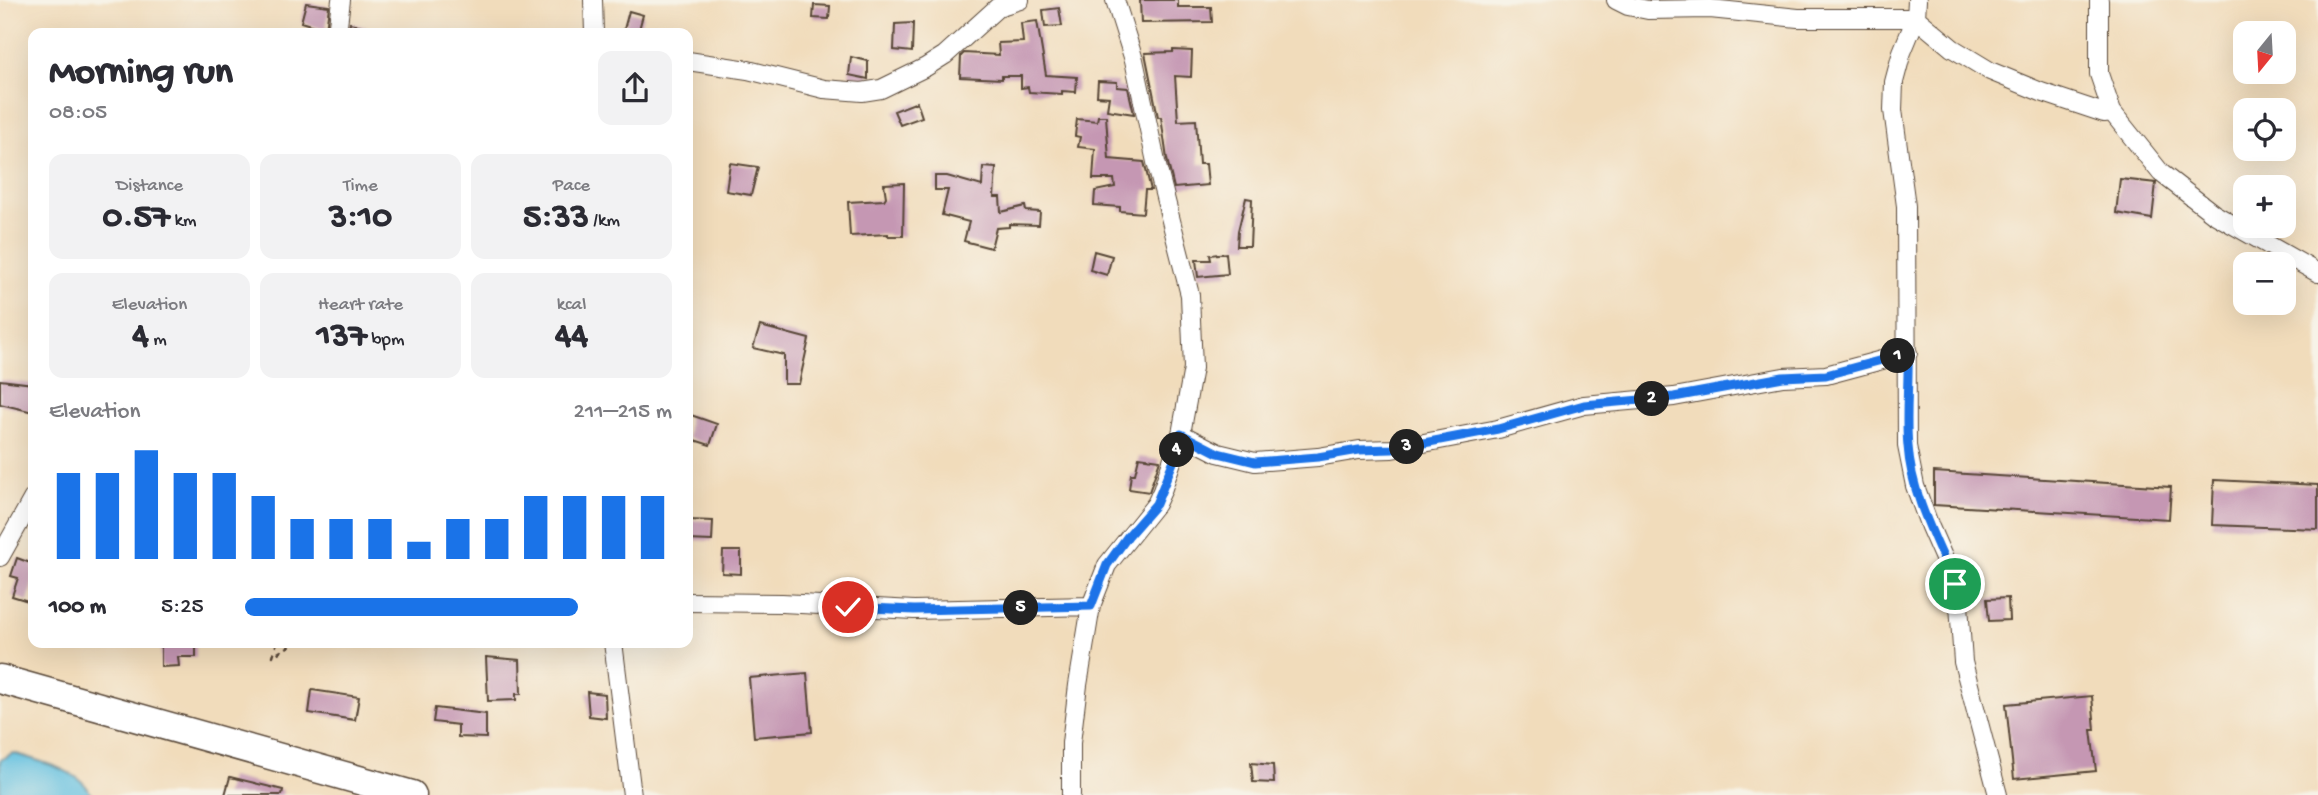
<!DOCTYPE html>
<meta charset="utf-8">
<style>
body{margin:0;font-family:"Gochi Hand",sans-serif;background:#f2f2f3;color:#2b2b33;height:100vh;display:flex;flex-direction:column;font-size:26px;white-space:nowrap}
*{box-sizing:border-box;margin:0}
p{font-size:23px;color:#7c7c81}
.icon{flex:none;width:38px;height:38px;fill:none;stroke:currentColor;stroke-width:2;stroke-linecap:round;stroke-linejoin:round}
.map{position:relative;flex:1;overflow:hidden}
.drawer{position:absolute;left:28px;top:28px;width:665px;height:620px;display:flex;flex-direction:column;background:#fff;border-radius:14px;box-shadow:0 7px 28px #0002}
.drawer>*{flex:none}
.needle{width:46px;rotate:198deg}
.buttons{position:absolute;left:2233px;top:21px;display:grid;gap:14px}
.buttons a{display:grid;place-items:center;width:63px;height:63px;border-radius:14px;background:#fff;box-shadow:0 7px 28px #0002;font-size:35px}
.pin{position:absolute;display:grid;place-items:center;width:60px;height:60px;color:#fff;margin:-30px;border:4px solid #fff;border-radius:50%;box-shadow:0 2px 7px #0007}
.km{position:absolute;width:35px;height:35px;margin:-18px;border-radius:50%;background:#222;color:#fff;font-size:19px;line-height:35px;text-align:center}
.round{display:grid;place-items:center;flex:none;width:74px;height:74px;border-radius:14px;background:#f2f2f3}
.headline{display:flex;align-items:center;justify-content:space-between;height:119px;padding:0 21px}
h1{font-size:38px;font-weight:700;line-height:52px}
.figures{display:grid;grid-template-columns:repeat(3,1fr);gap:10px;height:119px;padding:7px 21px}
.figures div{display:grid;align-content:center;border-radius:14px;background:#f2f2f3;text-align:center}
.figures b{font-size:35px;font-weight:700}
.figures small{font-size:19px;font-weight:400}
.figures p{font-size:19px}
.chart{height:196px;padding:14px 21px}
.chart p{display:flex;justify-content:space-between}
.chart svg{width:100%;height:126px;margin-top:7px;stroke:#1a73e8;stroke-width:6}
ul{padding:0 21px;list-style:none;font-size:23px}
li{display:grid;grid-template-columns:112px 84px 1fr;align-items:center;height:52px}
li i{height:18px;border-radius:9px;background:#1a73e8}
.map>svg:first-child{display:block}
.water{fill:#62c0e0;stroke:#4e757f;stroke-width:2}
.building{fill:#c597b3}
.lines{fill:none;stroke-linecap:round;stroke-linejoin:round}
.minor-casing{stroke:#564536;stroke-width:20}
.primary-casing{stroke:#564536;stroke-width:31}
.path{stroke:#564536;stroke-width:2.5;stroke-dasharray:5 5;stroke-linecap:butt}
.minor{stroke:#fff;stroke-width:18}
.primary{stroke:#fff;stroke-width:28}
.route-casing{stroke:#fff;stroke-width:14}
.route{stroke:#1a73e8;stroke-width:9}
</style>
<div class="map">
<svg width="2318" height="795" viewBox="0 0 2318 795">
<rect width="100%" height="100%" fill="#f7f3e8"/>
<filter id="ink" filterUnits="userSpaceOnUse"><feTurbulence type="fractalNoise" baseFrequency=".0143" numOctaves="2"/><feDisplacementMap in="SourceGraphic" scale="14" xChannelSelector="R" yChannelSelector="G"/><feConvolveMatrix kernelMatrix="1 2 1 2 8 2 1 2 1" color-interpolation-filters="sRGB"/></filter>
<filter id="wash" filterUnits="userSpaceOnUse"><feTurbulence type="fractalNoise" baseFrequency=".00686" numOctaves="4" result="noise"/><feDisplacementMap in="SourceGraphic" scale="28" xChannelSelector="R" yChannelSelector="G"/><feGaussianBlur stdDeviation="1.57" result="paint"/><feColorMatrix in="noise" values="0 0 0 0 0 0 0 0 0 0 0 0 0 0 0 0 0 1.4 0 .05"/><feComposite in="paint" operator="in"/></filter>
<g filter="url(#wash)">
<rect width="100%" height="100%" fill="#f1dcbb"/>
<path class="water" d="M13,753C36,761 83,770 91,795H0V760Z"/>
<g id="blocks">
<path class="building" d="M1140,0H1178V7H1211L1212,22L1141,23Z
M306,3L329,6L326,30L301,22Z
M814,5L830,6L829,19L813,18Z
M1059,8L1062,26L1045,27L1043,10Z
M629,11L643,15L638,33H623Z
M1037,21L1046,75L1077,77L1076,92L1062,91V94L1029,92L1028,87L1021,88V76H1002V79L960,77L961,56L964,53L999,55L998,43L1023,42L1021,23Z
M350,23L370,28L369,33H348Z
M913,23L912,52L894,50L895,24Z
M1173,50L1192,51L1191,77L1175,76L1178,121L1196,120L1199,164H1206L1208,185L1174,188L1167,159L1161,117H1158L1145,53L1173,52Z
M851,57L868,61V79L849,75Z
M1098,81L1117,82V87L1128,88L1134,114L1107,110L1109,97L1097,96Z
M917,102L922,117L900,125L894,111Z
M1098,116H1106L1109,159L1144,162L1151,190H1145L1143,213L1120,211V207L1094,205L1095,191L1115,187L1114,179H1093L1095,149L1078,147L1080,137L1075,136L1077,119L1097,121Z
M730,163L758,167L751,195L726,191Z
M983,167L996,168L994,197H1000L1001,212L1025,206L1026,211L1040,212L1039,225L1009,224V227L996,228L991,248L964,241L969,222L942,215L948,190H935V176H947L982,186Z
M2120,179L2156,183L2152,219L2116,213Z
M904,183L903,236H888V234L850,236L848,202L884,200L886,197L884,184Z
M1246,198L1252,199L1250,246H1237L1238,231Z
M1094,251L1112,256L1107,275L1090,270Z
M1226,253L1228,274L1198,277L1196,260H1211L1210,255Z
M760,326L809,339L799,384H784V355L753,348Z
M0,380L33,384V412L0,404Z
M688,414L717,424L710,445L688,438Z
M1139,457L1160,460L1149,492L1129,489L1131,474H1135Z
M1934,472L2171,487L2169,519L1934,505Z
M2214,480L2318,485V529L2212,525Z
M688,520L713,521L712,541L688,540Z
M723,551H741V574L722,573Z
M17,558L33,564V582L28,601L12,596L18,578L11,576Z
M2008,598L2009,620L1989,621L1987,599Z
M161,642H196V657H178L179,666L161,667Z
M486,657L520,660L521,694H516V700L488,701Z
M807,673L812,732L754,737L749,678Z
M312,690L359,697L355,720L309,713Z
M587,692L605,694L606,718L589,716Z
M2092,696L2095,730H2091L2096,771L2014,779L2006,704Z
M435,708L486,714V738L458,737V725L433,722Z
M1251,763L1273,765L1274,783L1253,782Z
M230,777L283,790L282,795H225Z"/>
</g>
</g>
<g filter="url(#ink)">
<use href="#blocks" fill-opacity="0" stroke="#564536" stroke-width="2"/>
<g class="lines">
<g class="minor-casing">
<path id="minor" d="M593,0L594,33
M1616,0L1628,6L1648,10L1710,9L1798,18H1916L1952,48L1990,71L2041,92L2104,113L2112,112
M1917,0L1916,18L1902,52L1894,82L1893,110L1906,206L1907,446L1915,486L1930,527L1955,584L1959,605L1963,662L1998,795
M2099,0V74L2112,112L2161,173L2214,214L2318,273
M337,33L341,0
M688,61L748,70L824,89L862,92L881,89L926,67L945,55L998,7L1020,0
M1181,434L1218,453L1255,462L1318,457L1359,450L1392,449L1498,429L1584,405L1674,397L1783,377L1826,375L1908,353
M0,557L33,498
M688,602L782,603L914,610L1091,606
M613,642L632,795
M1071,795V743L1078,685L1091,606L1107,565L1156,504L1162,491L1181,434L1193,368L1190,295L1156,162L1134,60L1115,0"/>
</g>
<g class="primary-casing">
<path id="primary" d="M0,679L412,795"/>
</g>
<path class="path" d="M277,642L273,656L296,642
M421,642L423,643"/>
<use href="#minor" class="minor"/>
<use href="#primary" class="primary"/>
</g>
</g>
<g class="lines" filter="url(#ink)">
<g class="route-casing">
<path id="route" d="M848,607L914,610L1091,606L1107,565L1128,536L1156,504L1174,460L1181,434L1218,453L1255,462L1318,457L1359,450L1392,449L1498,429L1584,405L1674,397L1783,377L1826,375L1908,353C1909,384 1905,415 1908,446C1911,494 1936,540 1955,584"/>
</g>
<use href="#route" class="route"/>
</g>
</svg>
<div class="buttons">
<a><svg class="needle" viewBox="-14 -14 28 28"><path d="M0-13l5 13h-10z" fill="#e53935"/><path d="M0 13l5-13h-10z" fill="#7c7c81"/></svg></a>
<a><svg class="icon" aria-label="locate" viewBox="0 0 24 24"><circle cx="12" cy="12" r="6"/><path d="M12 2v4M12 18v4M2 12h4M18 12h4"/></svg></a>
<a>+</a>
<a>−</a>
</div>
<div class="pin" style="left:1955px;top:584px;background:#1e9e55"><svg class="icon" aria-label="arrive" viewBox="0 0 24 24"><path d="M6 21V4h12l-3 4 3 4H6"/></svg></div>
<div class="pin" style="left:848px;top:607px;background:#d93025"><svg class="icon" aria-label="check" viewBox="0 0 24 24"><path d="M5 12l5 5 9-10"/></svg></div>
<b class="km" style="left:1898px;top:356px">1</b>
<b class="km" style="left:1652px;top:399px">2</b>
<b class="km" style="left:1407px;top:447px">3</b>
<b class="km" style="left:1177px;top:450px">4</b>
<b class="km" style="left:1021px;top:608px">5</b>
<section class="drawer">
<div class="headline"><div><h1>Morning run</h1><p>08:05</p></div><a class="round"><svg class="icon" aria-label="share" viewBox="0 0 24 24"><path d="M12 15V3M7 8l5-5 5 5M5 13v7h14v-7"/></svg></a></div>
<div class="figures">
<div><p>Distance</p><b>0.57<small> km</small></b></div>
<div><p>Time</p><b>3:10</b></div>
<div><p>Pace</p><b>5:33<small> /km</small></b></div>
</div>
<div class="figures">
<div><p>Elevation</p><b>4<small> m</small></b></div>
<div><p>Heart rate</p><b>137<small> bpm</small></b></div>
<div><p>kcal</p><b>44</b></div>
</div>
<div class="chart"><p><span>Elevation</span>211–215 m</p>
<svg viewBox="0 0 160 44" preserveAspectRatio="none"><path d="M5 44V14M15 44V14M25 44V6M35 44V14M45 44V14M55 44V22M65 44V30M75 44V30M85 44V30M95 44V38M105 44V30M115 44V30M125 44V22M135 44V22M145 44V22M155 44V22"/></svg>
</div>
<ul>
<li><b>100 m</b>5:25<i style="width:78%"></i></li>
</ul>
</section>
</div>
